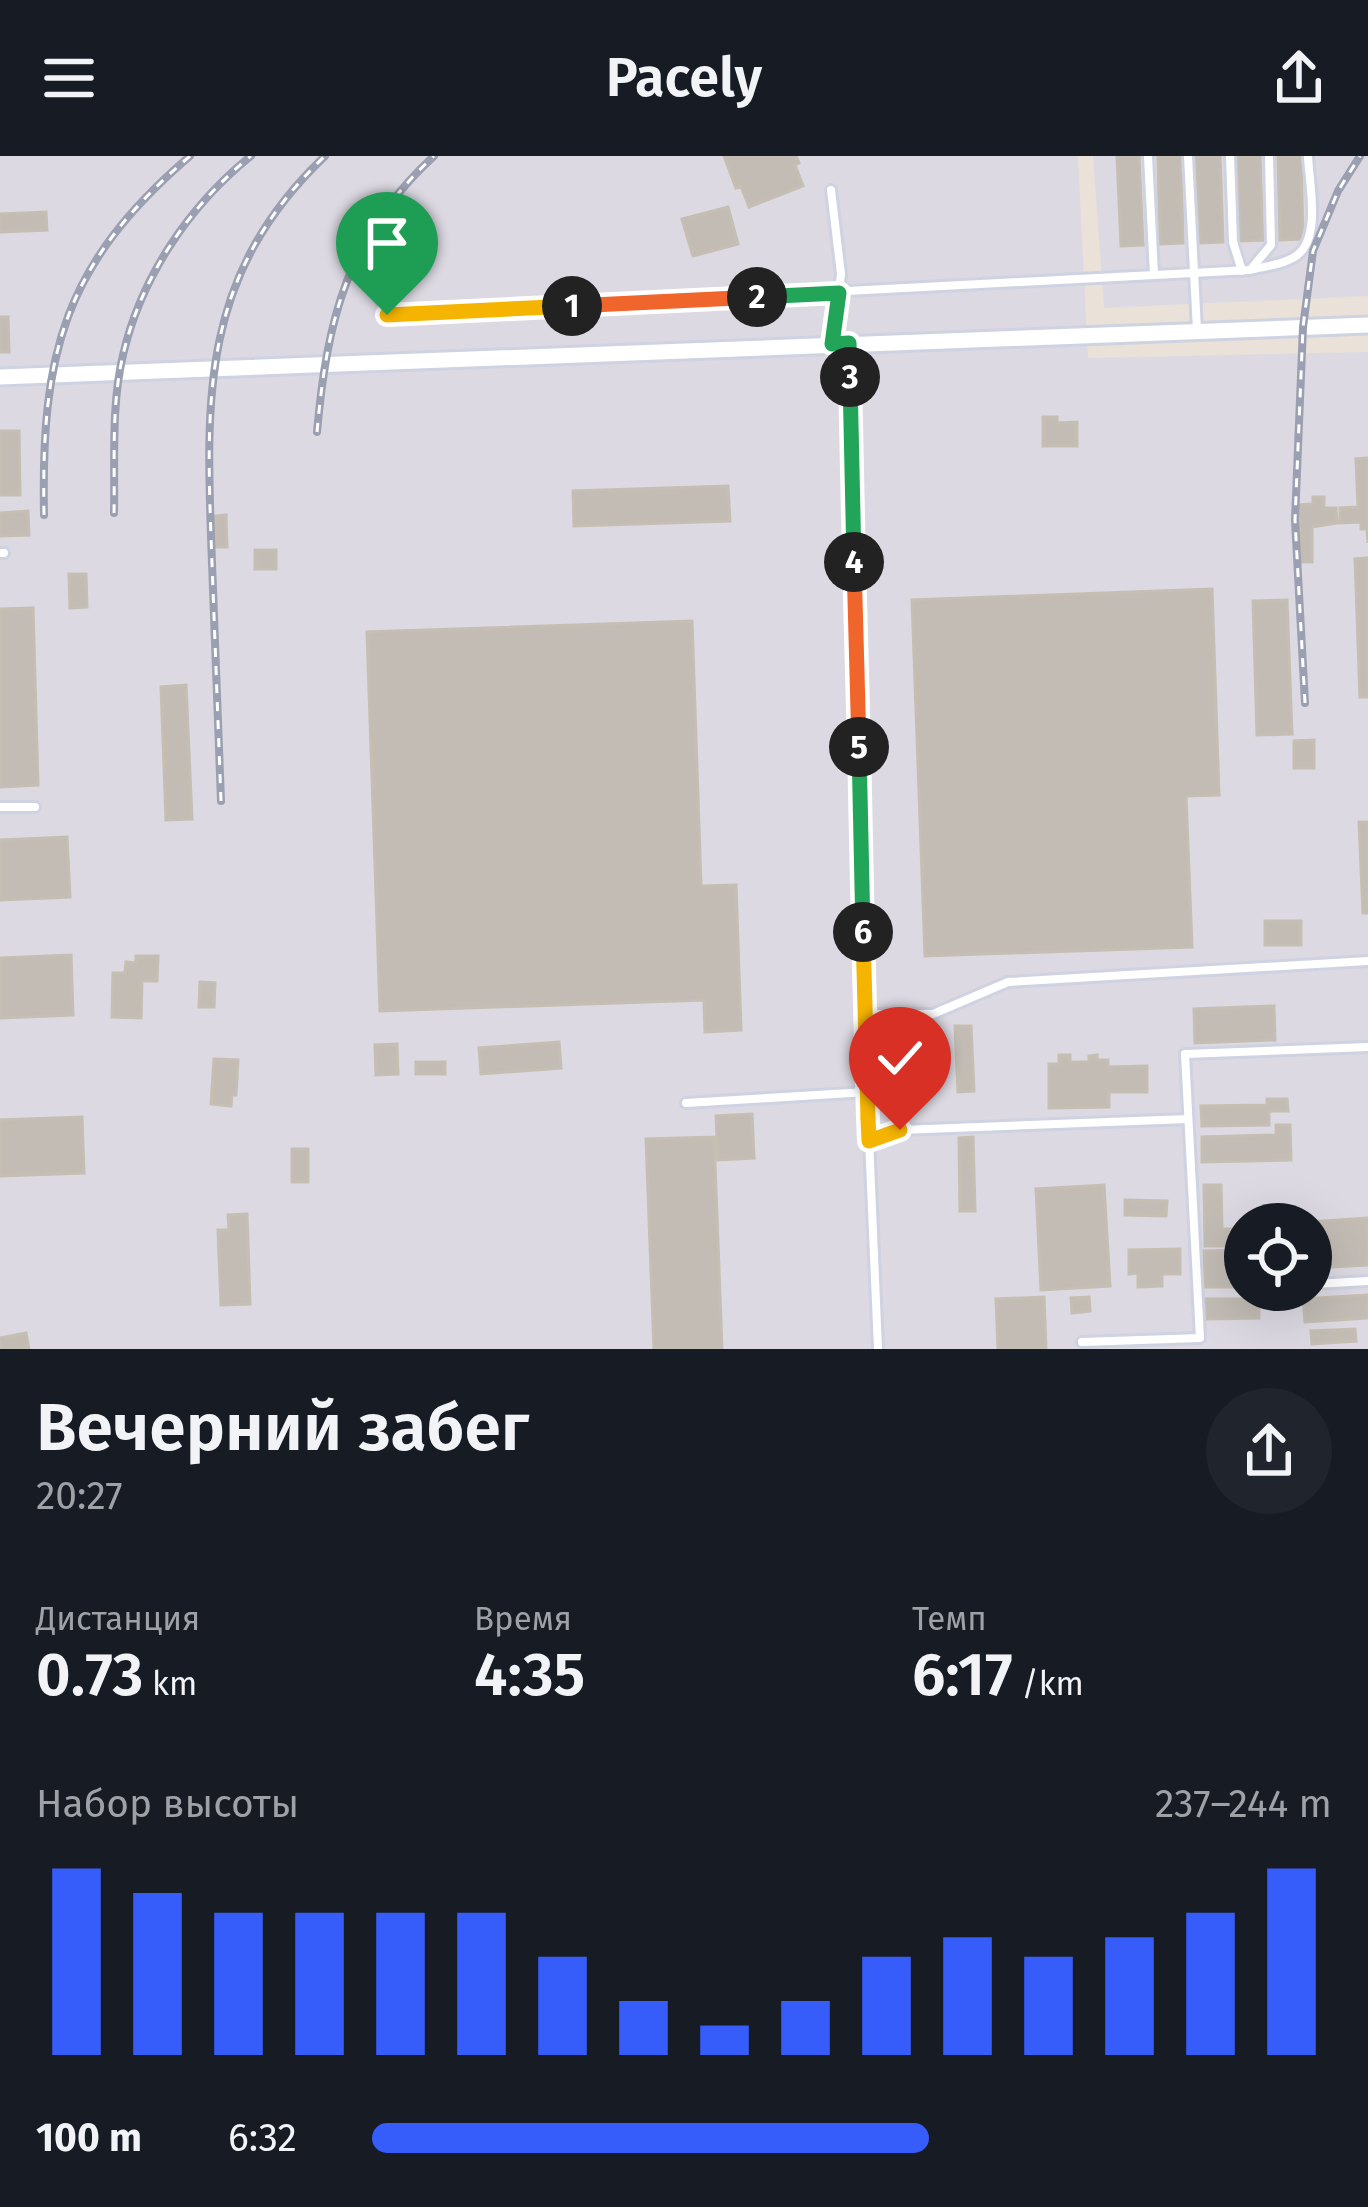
<!DOCTYPE html>
<html lang="ru">
<meta charset="utf-8">
<style>
body{margin:0;font-family:"Fira Sans",sans-serif;background:#20242c;color:#f1f3f6;height:100vh;display:flex;flex-direction:column;font-size:45px;white-space:nowrap}
*{box-sizing:border-box;margin:0}
p{font-size:39px;color:#9ea1a6}
.icon{flex:none;width:66px;height:66px;fill:none;stroke:currentColor;stroke-width:2;stroke-linecap:round;stroke-linejoin:round}
.map{position:relative;height:1193px;overflow:hidden}
.drawer{display:flex;flex-direction:column;background:#171b24;flex:1}
.drawer>*{flex:none}
.buttons{position:absolute;left:1224px;top:1047px;display:grid;gap:24px}
.buttons a{display:grid;place-items:center;width:108px;height:108px;border-radius:50%;background:#171b24;box-shadow:0 12px 48px #0002;font-size:60px}
.pin{position:absolute;display:grid;place-items:center;width:102px;height:102px;color:#fff;margin:-123px -51px;border-radius:50% 50% 50% 0;rotate:-45deg;box-shadow:0 0 12px #0007}
.pin .icon{rotate:45deg}
.km{position:absolute;width:60px;height:60px;margin:-30px;border-radius:50%;background:#222;color:#fff;font-size:33px;line-height:60px;text-align:center}
.round{display:grid;place-items:center;flex:none;width:126px;height:126px;border-radius:63px;background:#20242c}
.headline{display:flex;align-items:center;justify-content:space-between;height:204px;padding:0 36px}
h1{font-size:66px;font-weight:600;line-height:90px}
.figures{display:grid;grid-template-columns:repeat(3,1fr);gap:18px;height:204px;padding:12px 36px}
.figures div{display:grid;align-content:center}
.figures b{font-size:60px;font-weight:600}
.figures small{font-size:33px;font-weight:400}
.figures p{font-size:33px}
.chart{height:336px;padding:24px 36px}
.chart p{display:flex;justify-content:space-between}
.chart svg{width:100%;height:216px;margin-top:12px;stroke:#365df9;stroke-width:6}
ul{padding:0 36px;list-style:none;font-size:39px}
li{display:grid;grid-template-columns:192px 144px 1fr;align-items:center;height:90px}
li i{height:30px;border-radius:15px;background:#365df9}
header{display:flex;justify-content:space-between;align-items:center;height:156px;padding:0 36px;background:#171b24;font-size:54px;font-weight:600}
.map>svg:first-child{display:block}
.industrial{fill:#dcd9e2;fill-rule:evenodd}
.building{fill:#c2bcb5;stroke:#c5beb2;stroke-width:3}
.lines{fill:none;stroke-linecap:round;stroke-linejoin:round}
.lane-casing{stroke:#ced2e1;stroke-width:14}
.street-casing{stroke:#ced2e1;stroke-width:21}
.lane{stroke:#fff;stroke-width:8}
.street{stroke:#fff;stroke-width:15}
.rail-casing{stroke:#9b9fb2;stroke-width:8}
.rail{stroke:#fff;stroke-width:3;stroke-dasharray:9;stroke-linecap:butt}
.split-1-casing{stroke:#fff;stroke-width:24}
.split-2-casing{stroke:#fff;stroke-width:24}
.split-3-casing{stroke:#fff;stroke-width:24}
.split-4-casing{stroke:#fff;stroke-width:24}
.split-5-casing{stroke:#fff;stroke-width:24}
.split-6-casing{stroke:#fff;stroke-width:24}
.split-7-casing{stroke:#fff;stroke-width:24}
.split-8-casing{stroke:#fff;stroke-width:24}
.split-1{stroke:#f5b400;stroke-width:15}
.split-2{stroke:#f0652b;stroke-width:15}
.split-3{stroke:#22a559;stroke-width:15}
.split-4{stroke:#22a559;stroke-width:15}
.split-5{stroke:#f0652b;stroke-width:15}
.split-6{stroke:#22a559;stroke-width:15}
.split-7{stroke:#f5b400;stroke-width:15}
.split-8{stroke:#f5b400;stroke-width:15}
</style>
<header><svg class="icon" aria-label="menu" viewBox="0 0 24 24"><path d="M4 6h16M4 12h16M4 18h16"/></svg>Pacely<svg class="icon" aria-label="share" viewBox="0 0 24 24"><path d="M12 15V3M7 8l5-5 5 5M5 13v7h14v-7"/></svg></header>
<div class="map">
<svg width="1368" height="1193" viewBox="0 0 1368 1193">
<rect width="100%" height="100%" fill="#eae2d8"/>
<path class="industrial" d="M0,0H1078L1088,202L1368,196V1193H0ZM1245,1068H1311V1134H1245Z
M1093,0H1368V140L1104,152Z"/>
<path class="building" d="M724,0H796L799,7L795,9L803,30L749,51L741,30L736,32Z
M1117,0H1139L1143,89L1121,90Z
M1158,0H1181L1183,87L1160,88Z
M1196,0H1220L1223,86L1200,87Z
M1238,0H1260L1263,84L1240,85Z
M1278,0H1301L1303,83L1280,84Z
M728,51L738,88L693,100L682,63Z
M46,56L47,74L0,76V58Z
M0,161H8L9,196H0Z
M1043,261H1057V267L1077,266V290H1043Z
M0,275H19L20,339H0Z
M1368,302V387L1367,373H1361V366L1340,367V352L1358,351L1356,303Z
M728,330L730,365L574,370L573,335Z
M1313,341H1324V352H1336L1337,367L1312,371V406H1300V349L1313,348Z
M28,355L29,379L0,380V357Z
M226,359L227,391H215V360Z
M255,394H276V413H255Z
M1368,402V541H1360L1355,403Z
M69,418H86L87,451L70,452Z
M1212,433L1219,639L1186,640L1192,791L925,800L912,444Z
M1287,444L1292,578L1257,579L1253,445Z
M33,452L38,629L0,631V453Z
M692,465L701,730L736,729L741,874L705,876L704,844L380,855L367,476Z
M186,529L192,663L166,664L161,531Z
M1314,584V612H1294V585Z
M1359,666H1368V757H1363Z
M67,681L70,741L0,744V684Z
M1265,765H1301V789H1265Z
M71,799L73,859L0,862V802Z
M136,800H158L157,825H142L141,862L112,861L113,817H125L126,806L136,807Z
M200,826L215,827L214,851H199Z
M1274,850L1275,884L1195,887L1194,853Z
M955,870H971L974,935L958,936Z
M559,886L561,912L481,918L479,892Z
M397,888L398,918L376,919L375,889Z
M1059,899H1070V906H1089V900L1097,899V904H1108V911L1147,910V936H1109V951L1049,952V908H1059Z
M214,903L238,904L236,939H232L231,950L211,948Z
M416,906H445V918H416Z
M1267,943H1287L1288,955H1269V969L1202,970L1201,950L1267,949Z
M752,958L754,1002L718,1004L716,960Z
M82,961L84,1017L0,1020V964Z
M1276,969H1290L1291,1004L1202,1006V981L1276,979Z
M714,981L722,1193H654L646,983Z
M973,981L975,1055H960L959,982Z
M292,993H308V1026H292Z
M1104,1029L1110,1130L1041,1134L1036,1033Z
M1204,1029H1221L1222,1073H1245V1090H1205Z
M1125,1044L1167,1045L1166,1060L1125,1059Z
M247,1058L250,1148L221,1149L218,1074H229L228,1059Z
M1368,1062V1109L1314,1112L1311,1066Z
M1180,1093V1118H1162V1130L1138,1131V1117L1129,1118V1094Z
M1245,1094V1131H1205L1204,1095Z
M1368,1139V1162L1305,1166L1303,1143Z
M1044,1141L1046,1193H998L996,1143Z
M1089,1141L1090,1155L1072,1157L1071,1142Z
M1206,1143H1259V1162L1206,1163Z
M1355,1173L1356,1185L1312,1188L1311,1175Z
M26,1177L29,1193H0V1182Z"/>
<g class="lines">
<g class="lane-casing">
<path id="lane" d="M1148,0L1154,119
M1188,0L1197,174
M1230,0L1233,86L1242,115
M831,34L841,118L832,187
M1251,113L1271,89L1269,0
M387,159L1250,114C1265,110 1283,109 1296,100C1322,82 1309,27 1308,0
M849,187L867,936L878,1193
M0,397H4
M0,651H35
M865,858H933L1008,826L1368,805
M686,947L867,936
M869,985L900,974L1188,963
M1314,1128L1368,1125
M1082,1186L1200,1182L1185,898L1368,891"/>
</g>
<g class="street-casing">
<path id="street" d="M0,221L1368,169"/>
</g>
<use href="#lane" class="lane"/>
<use href="#street" class="street"/>
<g class="rail-casing">
<path id="rail" d="M317,276C327,164 347,80 434,0
M114,357C115,306 111,249 123,199C141,121 189,50 251,0
M44,359C41,198 63,109 190,0
M1305,547L1295,364L1303,171L1313,95L1338,35L1360,0
M221,645C218,566 215,486 212,407C206,246 198,121 325,0"/>
</g>
<use href="#rail" class="rail"/>
</g>
<g class="lines">
<g class="split-1-casing">
<path id="split-1" d="M387,159L572,150"/>
</g>
<g class="split-2-casing">
<path id="split-2" d="M572,150L757,141"/>
</g>
<g class="split-3-casing">
<path id="split-3" d="M757,141L839,137L832,188L849,187L850,221"/>
</g>
<g class="split-4-casing">
<path id="split-4" d="M850,221L854,406"/>
</g>
<g class="split-5-casing">
<path id="split-5" d="M854,406L859,591"/>
</g>
<g class="split-6-casing">
<path id="split-6" d="M859,591L863,776"/>
</g>
<g class="split-7-casing">
<path id="split-7" d="M863,776L868,962"/>
</g>
<g class="split-8-casing">
<path id="split-8" d="M868,962L869,985L900,974"/>
</g>
<use href="#split-1" class="split-1"/>
<use href="#split-2" class="split-2"/>
<use href="#split-3" class="split-3"/>
<use href="#split-4" class="split-4"/>
<use href="#split-5" class="split-5"/>
<use href="#split-6" class="split-6"/>
<use href="#split-7" class="split-7"/>
<use href="#split-8" class="split-8"/>
</g>
</svg>
<div class="buttons">
<a><svg class="icon" aria-label="locate" viewBox="0 0 24 24"><circle cx="12" cy="12" r="6"/><path d="M12 2v4M12 18v4M2 12h4M18 12h4"/></svg></a>
</div>
<div class="pin" style="left:387px;top:159px;background:#1e9e55"><svg class="icon" aria-label="arrive" viewBox="0 0 24 24"><path d="M6 21V4h12l-3 4 3 4H6"/></svg></div>
<div class="pin" style="left:900px;top:974px;background:#d93025"><svg class="icon" aria-label="check" viewBox="0 0 24 24"><path d="M5 12l5 5 9-10"/></svg></div>
<b class="km" style="left:572px;top:150px">1</b>
<b class="km" style="left:757px;top:141px">2</b>
<b class="km" style="left:850px;top:221px">3</b>
<b class="km" style="left:854px;top:406px">4</b>
<b class="km" style="left:859px;top:591px">5</b>
<b class="km" style="left:863px;top:776px">6</b>
</div>
<section class="drawer">
<div class="headline"><div><h1>Вечерний забег</h1><p>20:27</p></div><a class="round"><svg class="icon" aria-label="share" viewBox="0 0 24 24"><path d="M12 15V3M7 8l5-5 5 5M5 13v7h14v-7"/></svg></a></div>
<div class="figures">
<div><p>Дистанция</p><b>0.73<small> km</small></b></div>
<div><p>Время</p><b>4:35</b></div>
<div><p>Темп</p><b>6:17<small> /km</small></b></div>
</div>
<div class="chart"><p><span>Набор высоты</span>237–244 m</p>
<svg viewBox="0 0 160 44" preserveAspectRatio="none"><path d="M5 44V6M15 44V11M25 44V15M35 44V15M45 44V15M55 44V15M65 44V24M75 44V33M85 44V38M95 44V33M105 44V24M115 44V20M125 44V24M135 44V20M145 44V15M155 44V6"/></svg>
</div>
<ul>
<li><b>100 m</b>6:32<i style="width:58%"></i></li>
</ul>
</section>
